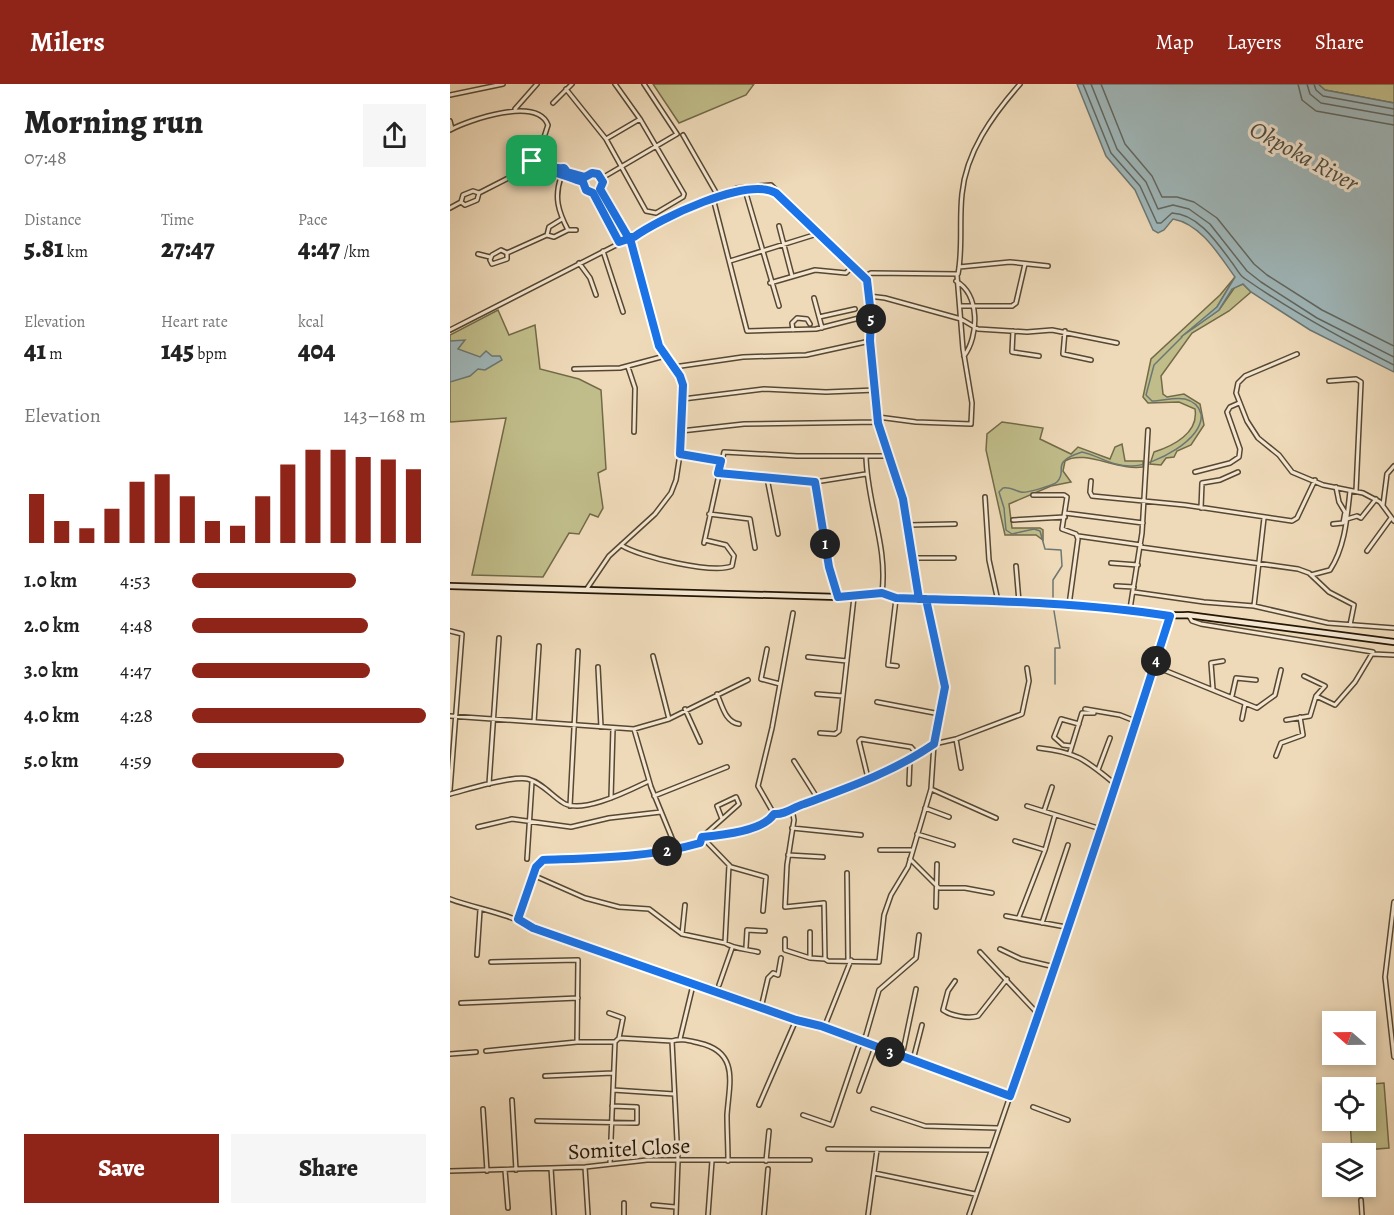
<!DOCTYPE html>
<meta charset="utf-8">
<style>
body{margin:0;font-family:Alegreya,serif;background:#f6f6f6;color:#222;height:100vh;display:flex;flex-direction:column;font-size:22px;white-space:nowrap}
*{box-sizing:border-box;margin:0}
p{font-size:20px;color:#767676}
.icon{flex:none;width:33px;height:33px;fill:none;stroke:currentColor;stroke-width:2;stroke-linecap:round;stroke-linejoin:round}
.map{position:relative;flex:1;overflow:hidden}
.details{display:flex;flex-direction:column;background:#fff;width:450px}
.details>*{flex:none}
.needle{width:39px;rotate:290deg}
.tools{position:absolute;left:872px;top:927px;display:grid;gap:12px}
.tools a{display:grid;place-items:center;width:54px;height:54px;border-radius:0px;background:#fff;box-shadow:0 3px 9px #0003;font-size:30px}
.pin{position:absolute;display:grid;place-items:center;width:51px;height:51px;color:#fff;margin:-26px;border-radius:12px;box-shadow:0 3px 9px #0006}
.km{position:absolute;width:30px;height:30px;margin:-15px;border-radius:50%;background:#222;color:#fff;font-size:16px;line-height:30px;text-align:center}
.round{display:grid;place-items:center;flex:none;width:63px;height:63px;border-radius:0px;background:#f6f6f6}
.head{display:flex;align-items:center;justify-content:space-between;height:102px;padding:0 24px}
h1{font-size:33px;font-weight:800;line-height:45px}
.stats{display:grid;grid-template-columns:repeat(3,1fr);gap:9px;height:102px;padding:6px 24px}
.stats div{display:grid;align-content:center}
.stats b{font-size:26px;font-weight:800}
.stats small{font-size:16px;font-weight:400}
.stats p{font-size:16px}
.chart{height:168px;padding:12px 24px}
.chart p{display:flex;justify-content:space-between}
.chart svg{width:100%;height:108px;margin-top:6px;stroke:#8f2418;stroke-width:6}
.button{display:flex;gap:12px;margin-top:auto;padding:12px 24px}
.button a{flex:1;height:69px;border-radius:0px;background:#8f2418;color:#fff;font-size:24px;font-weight:800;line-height:69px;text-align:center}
.button a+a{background:#f6f6f6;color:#222}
ul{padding:0 24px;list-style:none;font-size:20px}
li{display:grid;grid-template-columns:96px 72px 1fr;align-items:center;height:45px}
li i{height:15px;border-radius:8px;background:#8f2418}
header{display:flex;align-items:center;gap:36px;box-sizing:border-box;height:84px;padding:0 30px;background:#8f2418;color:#fff}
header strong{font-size:28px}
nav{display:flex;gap:33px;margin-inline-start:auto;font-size:21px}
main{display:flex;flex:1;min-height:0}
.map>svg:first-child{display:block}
.green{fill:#c0bd8a;stroke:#726a48;stroke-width:1.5}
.water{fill:#9fb7ba;stroke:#6d7772;stroke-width:1.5}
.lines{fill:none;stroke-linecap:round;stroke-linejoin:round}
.shore{stroke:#616760;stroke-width:1.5}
.stream{stroke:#6d7772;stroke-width:1.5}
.street-casing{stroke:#564832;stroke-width:6}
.secondary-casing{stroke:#231706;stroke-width:8}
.street{stroke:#f4e6d1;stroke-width:3}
.secondary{stroke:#f4e6d1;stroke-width:4.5}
.route-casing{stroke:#fff;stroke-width:12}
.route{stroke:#1a73e8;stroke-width:8}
.labels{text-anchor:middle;stroke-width:6;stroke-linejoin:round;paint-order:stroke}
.street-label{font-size:22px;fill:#231706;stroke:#f4e6d1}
.water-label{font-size:24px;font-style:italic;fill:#4e4f45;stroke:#f4e6d1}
</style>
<header>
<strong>Milers</strong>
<nav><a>Map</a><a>Layers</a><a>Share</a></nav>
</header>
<main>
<section class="details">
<div class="head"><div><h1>Morning run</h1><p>07:48</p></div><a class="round"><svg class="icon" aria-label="share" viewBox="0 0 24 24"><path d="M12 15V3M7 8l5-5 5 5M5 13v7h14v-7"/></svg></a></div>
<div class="stats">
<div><p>Distance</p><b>5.81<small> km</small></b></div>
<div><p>Time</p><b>27:47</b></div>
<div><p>Pace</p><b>4:47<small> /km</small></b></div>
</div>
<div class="stats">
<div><p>Elevation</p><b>41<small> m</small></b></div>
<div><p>Heart rate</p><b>145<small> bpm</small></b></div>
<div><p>kcal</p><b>404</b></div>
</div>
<div class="chart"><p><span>Elevation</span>143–168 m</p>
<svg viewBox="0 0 160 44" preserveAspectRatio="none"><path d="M5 44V24M15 44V35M25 44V38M35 44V30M45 44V19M55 44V16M65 44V25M75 44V35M85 44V37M95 44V25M105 44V12M115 44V6M125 44V6M135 44V9M145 44V10M155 44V14"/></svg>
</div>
<ul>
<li><b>1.0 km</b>4:53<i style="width:70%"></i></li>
<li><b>2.0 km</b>4:48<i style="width:75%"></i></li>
<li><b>3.0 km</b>4:47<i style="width:76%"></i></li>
<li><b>4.0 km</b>4:28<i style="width:100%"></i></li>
<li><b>5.0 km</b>4:59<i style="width:65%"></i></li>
</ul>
<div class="button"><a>Save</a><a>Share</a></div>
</section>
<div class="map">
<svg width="944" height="1131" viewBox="0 0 944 1131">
<rect width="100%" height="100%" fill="#eed9b8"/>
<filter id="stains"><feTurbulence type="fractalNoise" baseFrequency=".00333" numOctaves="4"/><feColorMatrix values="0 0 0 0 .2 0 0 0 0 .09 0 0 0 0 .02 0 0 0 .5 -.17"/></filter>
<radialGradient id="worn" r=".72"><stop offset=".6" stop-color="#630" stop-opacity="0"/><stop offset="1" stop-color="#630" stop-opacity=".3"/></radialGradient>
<path class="green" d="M203,0H304L296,11L229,39Z
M868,0H944V19L875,6Z
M785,193L767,223L742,245L769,226L785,203L793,200L801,208L779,227L742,249L711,292L713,310L717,313L734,310L750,320L754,341L741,361L727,367L724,373L716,374L711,381L700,380L704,368C723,362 749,349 745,325L729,318L698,319L693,313L701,275L770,211Z
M48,226L59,251L85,241L90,285L129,295L151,306L156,385L148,389L153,424L148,433L140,430L129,450L119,449L93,493L22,491L56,334L0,338V251Z
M552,338L593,344L590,355L621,370L628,363L660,375L665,363L672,360L675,377H693V383C668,387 634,365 615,377L613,387L621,398L601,402L559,420L562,444H590L593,446V456L586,451H555L536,366L537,350Z
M934,999L939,1064L902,1067L900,1037L915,1036V1004L897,1002Z"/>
<path class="water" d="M627,0H868L875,6L944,19V288L860,246L801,208L793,200L782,205L769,226L731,253L767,223L785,193C769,171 751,140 723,135L714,146L708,149L703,146L685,106L656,72Z
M15,256L8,265L30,273L36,267L42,272H50L52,276L35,286L28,285L20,292L0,298V257Z"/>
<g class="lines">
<path class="shore" d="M633,0L661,69L690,102L707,139H711L722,129C749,130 768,160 783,180C786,184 790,192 794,194C841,227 892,255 944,281
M641,0L667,65L696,98L708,125L723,121L739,125L760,140L797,187L811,198L867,234L944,273
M651,0L675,60L702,92L712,113H727L744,118L767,134L804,180L817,191L872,226L944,262
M848,0L852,16L866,27L944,41
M857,0L860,10L871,19L944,32
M864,0L866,6L873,12L944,25"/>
<path class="stream" d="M603,513V496L612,482L611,466L595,465L590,447L584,445L562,450L556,446L554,424L549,408L553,404C561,403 563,406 571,408C575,410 604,401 607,398C619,386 598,379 632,368C649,372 664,383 682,382C703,382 755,355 751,330C749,322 743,317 735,315C724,313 712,317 702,317L696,311L704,281L732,253
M604,527L610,564H605V600"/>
<g class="street-casing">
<path id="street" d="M116,5L156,55L196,127L206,129L233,113L234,110L190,35L165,0
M0,11L53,0
M103,19L122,0
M65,25L87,0
M0,37L2,45
M0,46C19,36 87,12 98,41L87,75
M233,51L268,112
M156,55L190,35
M81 80a5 5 0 1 1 10 0a5 5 0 1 1-10 0Z
M91,79L108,85
M89,83L107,89
M107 88a5 5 0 1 1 10 0a5 5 0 1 1-10 0Z
M117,88L134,93
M133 99a10 10 0 1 1 20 0a10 10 0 1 1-20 0Z
M115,92L133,98
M111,93C104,113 108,127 118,146H126
M152,94L227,50L194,0
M150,106L178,153
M295,106L329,222
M29,109L23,107L13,111L11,118L15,121L27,116L29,109L82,82
M143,109L168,158
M270,111L287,104L321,101L399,176
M268,112L304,105L323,107L417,196L421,231L420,257L428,338L453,415L469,515
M263,114L297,247L366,245L421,231
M0,124L11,118
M112,135L99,143L97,151L104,153L118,146
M329,142L342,192
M178 155a3 3 0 1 1 6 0a3 3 0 1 1-6 0Z
M184,153L264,114
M153,167L173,228
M57,169V175L42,180L40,176L42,171L51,166L57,169L97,151
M28,170L40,173
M280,177L367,150
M129,179L140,194L146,211
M509,183L560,178L598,182
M415,192L421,189L508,190C513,164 509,137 512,110C516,68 542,32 570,0
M506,197C530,211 529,252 514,272
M320,199L365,186L396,189L403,182
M419,212L435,214L511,235L528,245L577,248L602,246L667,259
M364,214L372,244
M510,222H562L566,219L575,180
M369,233L405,225
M0,246L178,155
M343,246L342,239L347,234L357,235L360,240
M563,247L562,268L589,272
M615,247L613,270L641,276
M847,270L795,292L788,299L786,309L797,337L808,354L829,371L842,388L873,401L913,409L930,418L944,437
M178,283L185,304L184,348
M224,283L293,273L356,271L420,257
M124,285L170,284L215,272
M879,297L906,295L911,298L906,407
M233,315L314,305L376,308L426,306
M428,333L466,338L521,340L522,319L513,265L507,191
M231,347L294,340L428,338
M230,370L271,377
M416,372C417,421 438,461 432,509
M745,388L780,379L789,373L790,365L777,328L780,323L789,319
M268,389L365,398L416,390
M317,394L328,450
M641,397L640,408L642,412L735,421L842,437L847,434L865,396
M365,398L379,483L388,513
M583,411H614L617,413L612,445L626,450L628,455L619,521
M535,413L539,476L548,517
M933,421L937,390L944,382
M751,424L752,399L770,396L788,388
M615,429L693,439
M259,430L300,435L305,464
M897,435L907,432L911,434L926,415
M563,436L615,433
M883,440L893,439L895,428L889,418L886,403
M458,441L505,440
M628,452L691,461
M254,459L274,368L347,372H436
M171,461C189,473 263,490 282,482L284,472L276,461L255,456
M690,463L848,485L859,489L879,508L904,521L900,541
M917,467L941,434
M463,474H504
M661,479L688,481
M566,482L569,518
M861,491L880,486C895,463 897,434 900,407
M666,502L684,503
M136,506L159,472L205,430L221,409L226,396L230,370L233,301L230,292L209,262L181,158
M684,508L754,518L804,522L878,539L944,544
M446,515L438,581L447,582
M804,522L814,434
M680,525L692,449L698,346
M739,532L742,537L751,540L923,568L905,598L885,621L866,612
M0,547L12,550L0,706
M317,565L311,595L330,600
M923,570L944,571
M203,572L219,635
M358,573L397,577
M704,582L807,624L825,611L831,586
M148,583L151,643
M763,605L761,579L773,577
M267,610C272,621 275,638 289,640
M367,610L393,612
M782,612L786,594L806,596
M427,618L490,630
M235,625L250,658
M635,625L670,631L685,637
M0,632L184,645L219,635L298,596
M792,635L795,620
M836,636L860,632L866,612L875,602L854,592
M84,638L89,562
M184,645L201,703L226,764
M370,649L385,650L389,647L404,513
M506,655L511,684
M621,662L613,661L604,653L611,635L629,640
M589,664C627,668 636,676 665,700
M620,668L632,629H644
M826,672L831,659L853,651L850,633
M344,677L368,715
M648,686L660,654
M417,690L409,657L411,655L461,663L467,670
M39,700L49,554
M459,700L460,675
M481,705L546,734
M0,710C16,706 63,691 78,695C92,699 100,710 112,718C130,732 180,706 199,697
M204,712L277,683
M161,714L163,644
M120,722L128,567
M577,722L651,745
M475,724L499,733
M342,725L344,736L337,781L335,823L374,819L375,875L378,877L429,878L434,831L441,811L458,783L481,705L484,660L495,603L476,515
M594,727L602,703
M324,730L333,731L350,721L425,694L484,660L506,655L572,630L579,597L577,584
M324,730L308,702L322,644L343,529
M272,735L267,722L286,713L289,720L252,753L281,783L316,793L313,827
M28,743L62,735L121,743L159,734L211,728
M342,744L411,751
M467,750L503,761
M565,757L595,766
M430,766H461
M338,771L373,773
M77,775L82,698
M460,775L489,804H515L542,809
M397,789L398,877
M85,792L135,814L169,823L199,825L232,850L275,859C284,865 297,865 308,868
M0,815C27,825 58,829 83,844L346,936L371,942L560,1012
M944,818L935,893L944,973
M486,823L487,780
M556,832L616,843
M569,833L595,766L605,731
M68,835L86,783L93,776C146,774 198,774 250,759L252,753C271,751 313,747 324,730
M592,839L618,761
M360,848V874
M232,850L235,821
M335,855V866L360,874L375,875
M275,859L279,781
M296,863L297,846L315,847
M550,865L571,875L605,883
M530,868L589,931
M27,871L30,826
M41,878L128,876L127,958
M505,897L498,907L493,926C501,932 519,935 528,932L557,895
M269,901L282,864
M11,919L128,914
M311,924L318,894L323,889L328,891L331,874
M159,929L173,934L169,954
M374,944L401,876
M230,955L243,901
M222,957L228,1077L226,1131
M36,967L127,958H165L169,954L222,957C232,954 240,957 249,959C290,968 279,1000 277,1031C277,1046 278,1062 278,1077
M0,970L26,968
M452,972L466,905
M463,976L472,941
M95,992L163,989
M163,1006L224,1010
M409,1007L425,963
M62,1016L66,1086
M309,1021L346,936
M583,1023L618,1036
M33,1025L37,1087
M423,1025L475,1042L548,1044
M353,1031L382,1041L408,964L416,951L429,906L466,874L469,851
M87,1037L187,1039V1023L162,1022
M378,1065L541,1066
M316,1077L319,1047
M160,1079L165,958
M135,1083L138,1131
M101,1084L104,1131
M55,1086L58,1124
M0,1087L135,1083L197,1076H360
M424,1089L525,1110
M911,1116L912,1131
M203,1121L225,1123
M174,1131V1119
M258,1131L262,1077
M314,1131L318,1085
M418,1131L427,1066
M519,1131C588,932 656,733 720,532"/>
</g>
<g class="secondary-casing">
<path id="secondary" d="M0,502L388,513L432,509L446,514C510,516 574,517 638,522C671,525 705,533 738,531L944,558"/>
</g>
<use href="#street" class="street"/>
<use href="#secondary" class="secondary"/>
</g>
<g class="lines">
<g class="route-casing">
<path id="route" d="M82,77L84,84C94,83 121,94 133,98L136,106L143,109L169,158L178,155L181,158L209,262L230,292L233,301L230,370L271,377L268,389L365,398L379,483L388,513L432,509L446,514L476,515L495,603L484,660C443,688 400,703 354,720C343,723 336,731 324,730C313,747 272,751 252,753L250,759C198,774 146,774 93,776L86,783L68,835L83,844L346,936L371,942L560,1012C616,853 669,693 720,532C638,519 553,517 469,515L453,415L428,339L420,257L421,231L417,196L326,109C297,92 209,135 184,153H178L150,105L153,98L148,90L142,89L135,93L117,88L114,84C104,85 94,81 87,75L82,77"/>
</g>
<use href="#route" class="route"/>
</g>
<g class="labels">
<g class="street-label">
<text transform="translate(179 1064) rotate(-3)" y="8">Somitel Close</text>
</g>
<g class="water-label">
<text transform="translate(854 72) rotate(29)" y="8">Okpoka River</text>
</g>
</g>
<rect width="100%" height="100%" filter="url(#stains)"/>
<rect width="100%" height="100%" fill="url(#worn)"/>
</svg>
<div class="tools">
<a><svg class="needle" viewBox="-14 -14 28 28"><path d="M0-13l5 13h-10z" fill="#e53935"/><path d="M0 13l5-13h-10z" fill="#767676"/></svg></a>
<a><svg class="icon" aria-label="locate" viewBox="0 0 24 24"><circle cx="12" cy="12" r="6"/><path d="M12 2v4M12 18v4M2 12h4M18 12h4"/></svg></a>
<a><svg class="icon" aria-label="layers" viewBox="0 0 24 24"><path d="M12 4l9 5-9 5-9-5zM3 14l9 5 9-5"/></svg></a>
</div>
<div class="pin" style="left:82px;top:77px;background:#1e9e55"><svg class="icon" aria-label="arrive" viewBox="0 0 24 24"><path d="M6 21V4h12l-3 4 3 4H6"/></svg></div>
<b class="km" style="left:375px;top:460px">1</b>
<b class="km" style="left:217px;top:767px">2</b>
<b class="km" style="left:440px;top:968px">3</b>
<b class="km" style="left:706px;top:577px">4</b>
<b class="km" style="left:421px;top:235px">5</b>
</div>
</main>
